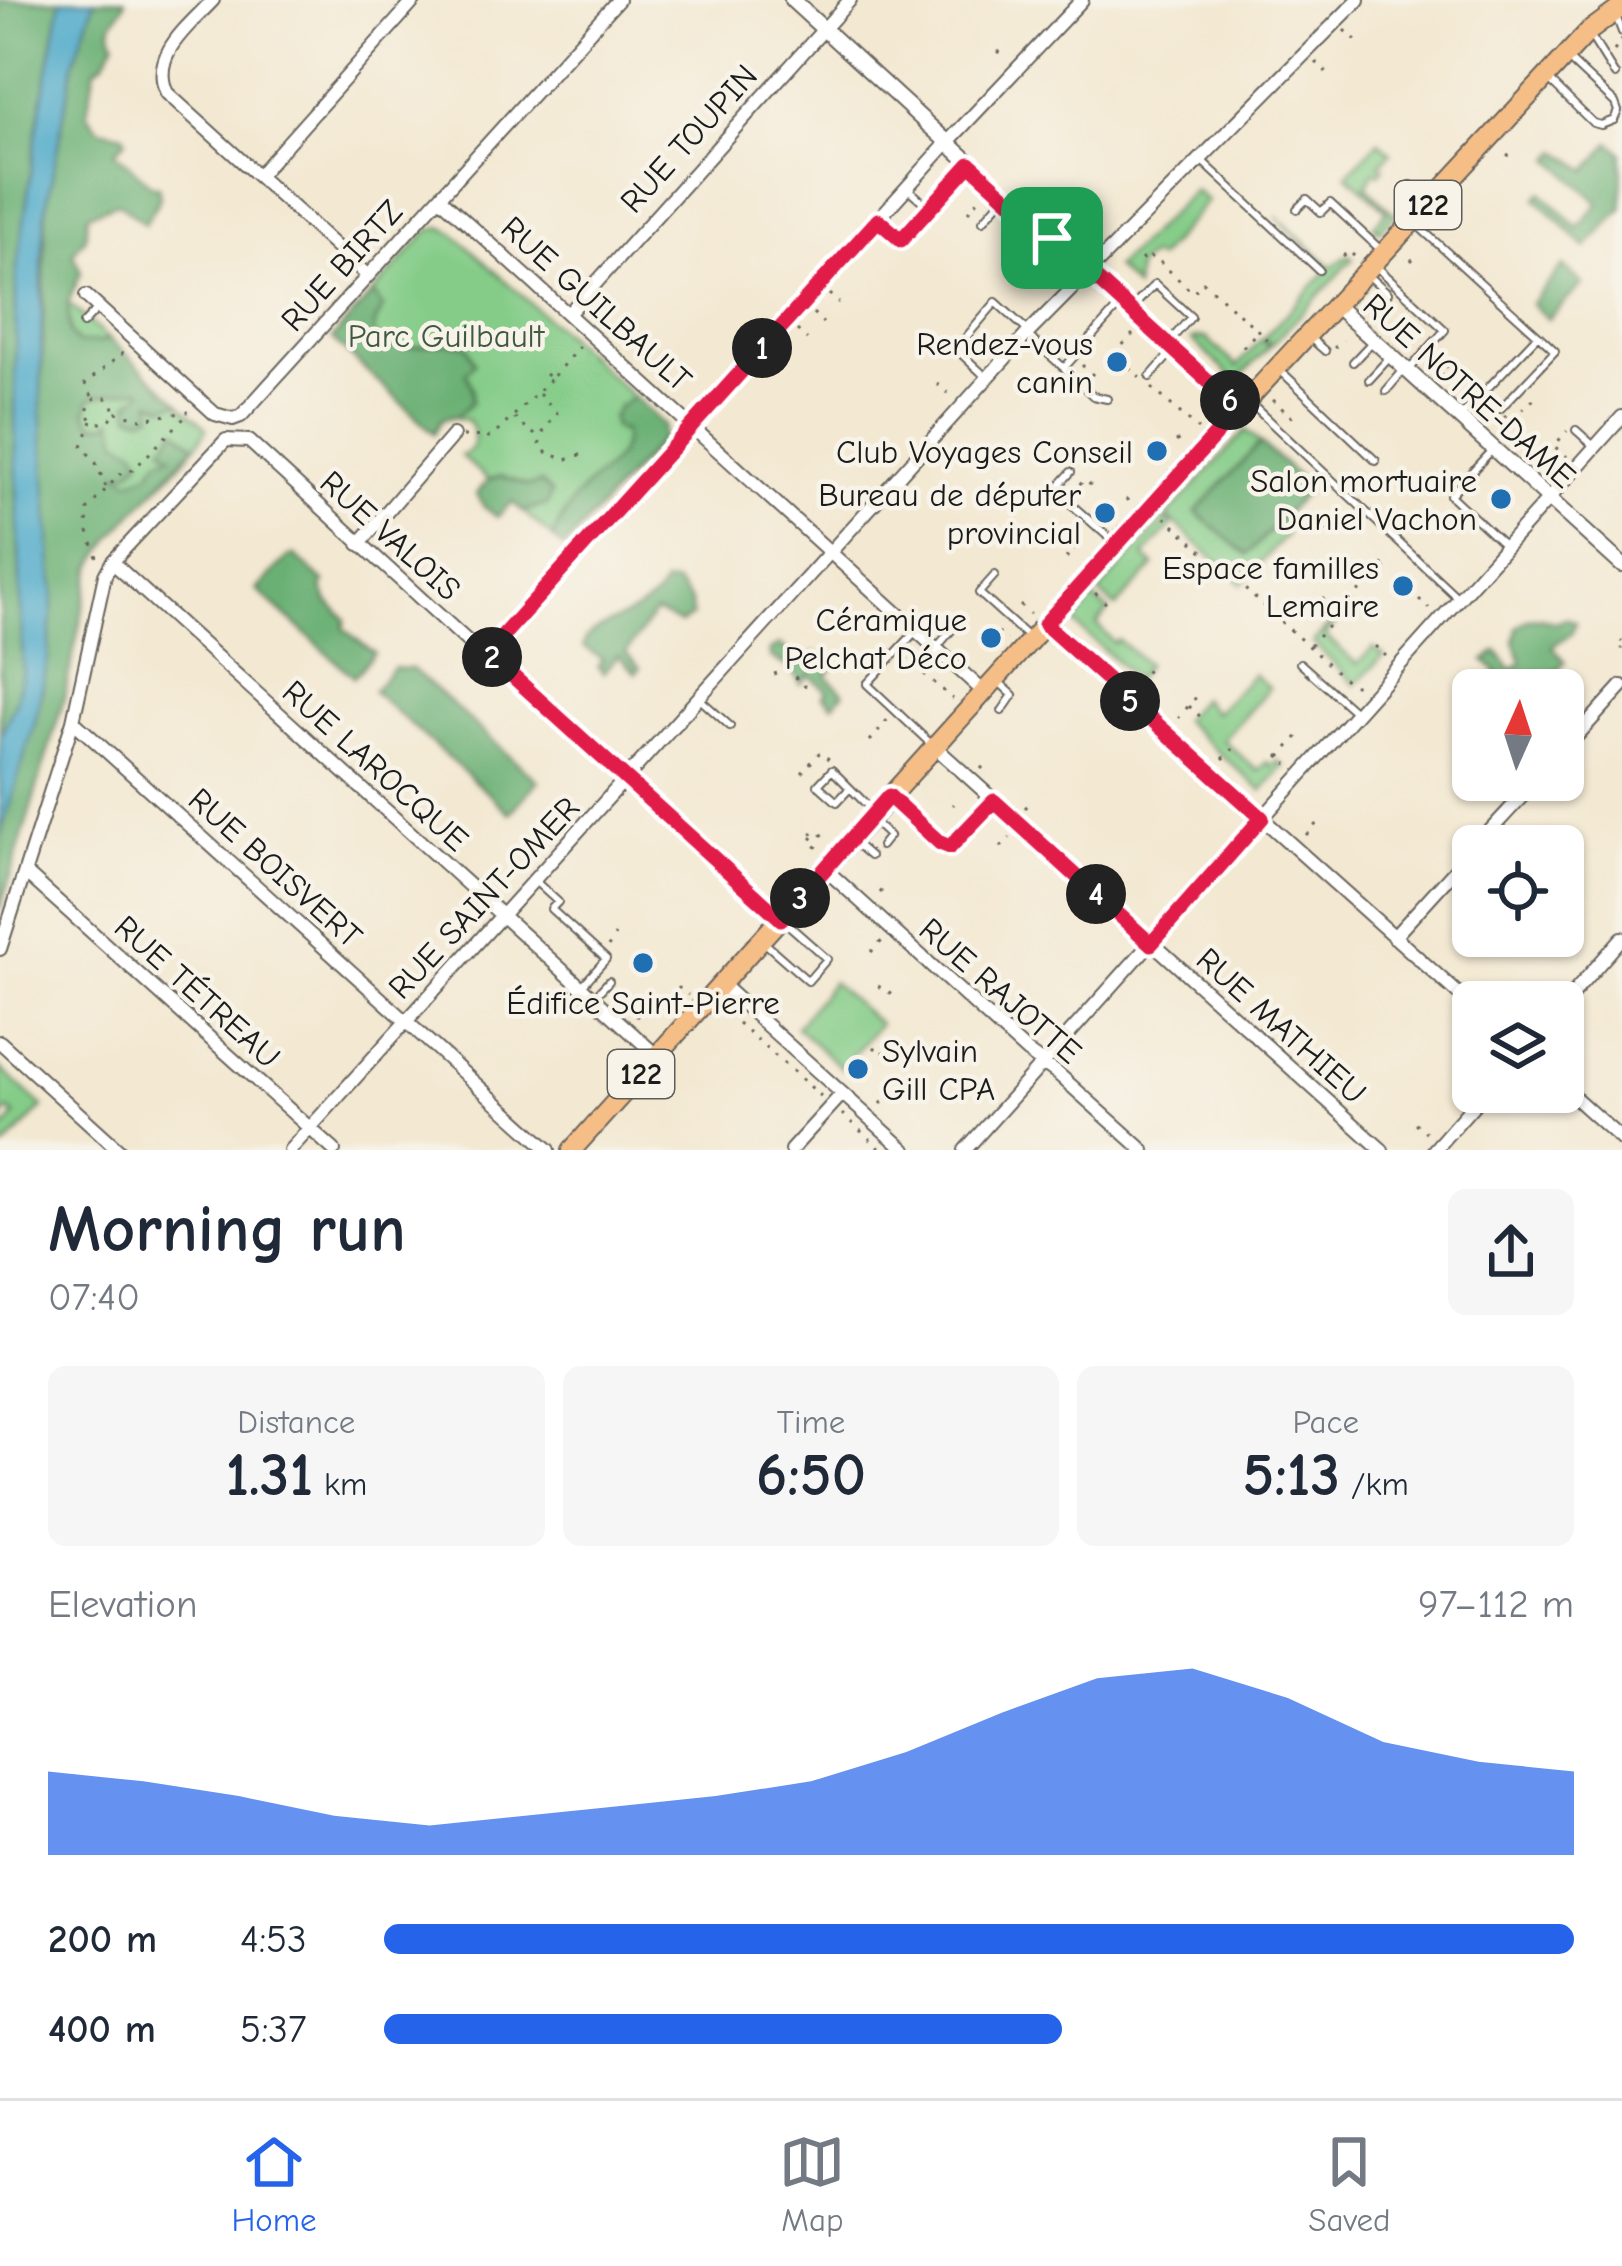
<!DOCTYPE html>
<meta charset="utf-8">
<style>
body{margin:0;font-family:"Comic Neue",sans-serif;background:#f6f6f7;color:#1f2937;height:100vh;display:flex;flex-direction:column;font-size:45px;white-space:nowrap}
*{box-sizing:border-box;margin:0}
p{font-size:39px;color:#747a83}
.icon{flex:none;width:66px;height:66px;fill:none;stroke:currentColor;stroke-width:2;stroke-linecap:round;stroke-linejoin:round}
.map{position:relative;height:1150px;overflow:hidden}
.sheet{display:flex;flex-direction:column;background:#fff;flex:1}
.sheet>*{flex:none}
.needle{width:78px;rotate:3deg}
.fabs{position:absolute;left:1452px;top:669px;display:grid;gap:24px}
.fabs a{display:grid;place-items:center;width:132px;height:132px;border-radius:18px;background:#fff;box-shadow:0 3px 9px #0004;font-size:60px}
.pin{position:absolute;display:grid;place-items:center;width:102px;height:102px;color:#fff;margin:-51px;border-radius:24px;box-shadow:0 6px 18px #0006}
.km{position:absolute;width:60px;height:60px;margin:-30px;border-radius:50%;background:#222;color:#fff;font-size:33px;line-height:60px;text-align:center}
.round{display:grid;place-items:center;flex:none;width:126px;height:126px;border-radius:18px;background:#f6f6f7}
.overview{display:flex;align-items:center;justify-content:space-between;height:204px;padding:0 48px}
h1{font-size:66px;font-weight:700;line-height:90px}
.figures{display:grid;grid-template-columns:repeat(3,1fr);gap:18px;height:204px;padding:12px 48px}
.figures div{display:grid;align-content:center;border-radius:18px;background:#f6f6f7;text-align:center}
.figures b{font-size:60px;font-weight:700}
.figures small{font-size:33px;font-weight:400}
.figures p{font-size:33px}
.chart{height:336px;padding:24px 48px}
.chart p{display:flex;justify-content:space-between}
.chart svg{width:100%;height:216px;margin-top:12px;fill:#2563eb;opacity:.7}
ul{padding:0 48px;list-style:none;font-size:39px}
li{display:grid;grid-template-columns:192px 144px 1fr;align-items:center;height:90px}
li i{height:30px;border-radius:15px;background:#2563eb}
.tabs{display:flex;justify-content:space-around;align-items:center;height:168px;border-top:3px solid #e0e1e3;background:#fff;font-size:33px;color:#747a83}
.tabs a{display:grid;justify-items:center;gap:6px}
.tabs .on{color:#2563eb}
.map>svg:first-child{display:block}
.green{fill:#84cc88;stroke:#507452;stroke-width:3}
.forest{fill:#6bb074;stroke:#446648;stroke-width:3}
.water{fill:#4aa8c9;stroke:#336272;stroke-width:3}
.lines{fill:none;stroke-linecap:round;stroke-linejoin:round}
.service-casing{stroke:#67635b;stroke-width:10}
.minor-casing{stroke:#67635b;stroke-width:16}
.tertiary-casing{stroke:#67635b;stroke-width:18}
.primary-casing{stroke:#67635b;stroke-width:22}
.path{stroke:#67635b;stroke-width:3;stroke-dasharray:3 9;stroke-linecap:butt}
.service{stroke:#fff;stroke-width:6}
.minor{stroke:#fff;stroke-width:12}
.tertiary{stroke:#fff;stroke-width:14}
.primary{stroke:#f6be87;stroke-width:18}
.route-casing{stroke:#fff;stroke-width:24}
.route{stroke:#e11d48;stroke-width:15}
.poi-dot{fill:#1f6fb2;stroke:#f7f3e8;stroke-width:4.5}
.labels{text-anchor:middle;stroke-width:9;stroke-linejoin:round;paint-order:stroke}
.shield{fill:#f7f3e8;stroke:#5e5c59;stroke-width:3}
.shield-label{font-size:30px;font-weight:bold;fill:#1c1c1c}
.street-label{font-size:33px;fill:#1c1c1c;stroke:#f7f3e8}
.park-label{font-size:33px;fill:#405a42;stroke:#f7f3e8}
.poi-label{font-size:33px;fill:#1c1c1c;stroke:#f7f3e8;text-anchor:end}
</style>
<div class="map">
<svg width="1622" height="1150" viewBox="0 0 1622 1150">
<rect width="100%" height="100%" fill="#f7f3e8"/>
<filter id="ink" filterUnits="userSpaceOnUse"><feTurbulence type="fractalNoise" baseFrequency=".00833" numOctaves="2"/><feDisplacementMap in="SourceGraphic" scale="24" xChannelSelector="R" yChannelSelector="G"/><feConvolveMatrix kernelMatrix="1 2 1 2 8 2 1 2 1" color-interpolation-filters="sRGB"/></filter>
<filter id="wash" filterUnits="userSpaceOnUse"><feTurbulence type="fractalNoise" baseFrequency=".004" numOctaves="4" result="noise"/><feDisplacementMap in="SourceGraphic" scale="48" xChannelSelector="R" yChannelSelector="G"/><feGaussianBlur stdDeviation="2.7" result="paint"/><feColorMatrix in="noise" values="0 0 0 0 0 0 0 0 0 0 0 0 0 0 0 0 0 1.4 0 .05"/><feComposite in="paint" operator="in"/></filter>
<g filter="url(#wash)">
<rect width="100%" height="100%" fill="#f3e8d1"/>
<path class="green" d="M1379,141L1391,153L1380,164L1384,168L1379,174L1375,171L1366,186L1395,215L1379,231L1373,226L1387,211L1347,174Z
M1194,190L1207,201L1157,259L1149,256L1137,267L1135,288L1115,268Z
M1276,216L1332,267L1349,255L1353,259L1271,345L1264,338L1267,334L1328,270Z
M440,227L452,232L664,425L658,444L564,548L461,456C477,449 477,433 467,420L449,416L437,424L434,433L332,339L428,231Z
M44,303H68L207,428C178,485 97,521 87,590L53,548L41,407Z
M1196,338H1206L1237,366L1261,340L1269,347L1236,381L1192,340Z
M1246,430L1260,443L1196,512L1247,555L1282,519L1287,522L1283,527L1286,535L1242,584L1167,516Z
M1165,519L1172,525L1144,556L1154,566L1116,607L1098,592Z
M1093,598L1109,611L1097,624L1114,643L1118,640L1147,664L1136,679L1074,623Z
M1337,617L1339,619L1325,636L1357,664L1373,648L1384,656L1355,685L1313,643Z
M1253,674L1269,688L1223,740L1258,771L1267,762L1272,766L1278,761L1284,766L1262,791L1182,720L1201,698L1215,713Z
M832,982L879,1024L842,1068L796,1027Z
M0,1068L43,1107L5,1147H0V1124L6,1128L15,1115L8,1110L0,1121Z"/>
<path class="forest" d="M0,0H61L38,124L16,275V468L23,670L16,701L0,736Z
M95,0H125C122,16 103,22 115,41L105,61L95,69L87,114L100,129L124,134L126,140L115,151L152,186H158L160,198L145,224L118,203L88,214L85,238L73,253L81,272L68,303L70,334L78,343L102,342L108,338L179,402L165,406L151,401L153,414L143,418L131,415L129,403L143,392L140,388C126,391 101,394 90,399L86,412L93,424H108L113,419L119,440L136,450L141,459L129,472L119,473L130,481L150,472L159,459L172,455L163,446L176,429L195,445L116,532L92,567L63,702L0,910V836L41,698L54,595L41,407L46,208L74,62Z
M1610,142L1622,152V209L1586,248L1536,198L1542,192L1578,228L1599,203L1552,159L1559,151L1588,170Z
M1563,266L1583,284L1548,319L1531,304Z
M373,293L383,307C377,320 369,330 378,343C414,354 442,337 467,346L475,363L466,373L472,388V402L457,416L442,419L434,433L332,339Z
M634,397L664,425L663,437L564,548L552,537C560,522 568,507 579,494C596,473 628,461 623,431L614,428L612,418L619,406Z
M1260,443L1310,487L1247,555L1196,512Z
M500,476L528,486L541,483L551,493L547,505L523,511L512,502L497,517L483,506L477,493L488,480Z
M294,555L325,582L322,588L328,602L346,619L344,629L374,653L354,677L257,590L288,557Z
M664,584H676L691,602L692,616L680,624L655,612L626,653L640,668L636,673L618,656L603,673L598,667L603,659L583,647L586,638C611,616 648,616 664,584Z
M1540,618L1556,623L1566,618L1576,622L1571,634L1552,646L1565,661L1541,690H1479L1498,672L1485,661L1497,651L1512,670L1522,662L1514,642L1517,627L1528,619Z
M780,645L803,664L815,653L833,668L827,676L844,693L833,705L824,696L827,690L809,675L801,684L790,668L770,657V650Z
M393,668L412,669L538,781L510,813L373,691Z"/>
<path class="water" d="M61,0H95L74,62L46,208L42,258L41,407L54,595L48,660L35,723L0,836V736L16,701L23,669L15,421L16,275L38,124Z"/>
</g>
<g filter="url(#ink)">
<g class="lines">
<g class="service-casing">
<path id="service" d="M1616,16L1622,32
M1590,35L1615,75
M1550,81L1593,123L1601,125L1614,120L1618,111L1615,103L1568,59
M1201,160L1319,270
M1411,185L1419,192
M907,188L930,208L968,166
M1297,209L1307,199L1321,212L1330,203L1381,250
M878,220L901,240L930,208
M983,221L1003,198
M1416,224L1538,335L1462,415
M1376,266L1445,330L1408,371
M1368,275L1388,293
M1133,307L1155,284L1191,317L1170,341
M83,324L97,309
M1026,334L1064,368L1120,305
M1310,338L1325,351
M1353,362L1371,343
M1064,368L1093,396L1107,399
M1280,370L1376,461
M985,376L956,349L996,302L1029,332
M1150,377L1171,353
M1369,380L1391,356
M1386,391L1403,371
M1480,397L1492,409H1500L1555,351L1538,335
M1251,404L1458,598
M1576,430L1595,447
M1491,451L1450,495L1505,546
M1071,472L1055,490L1114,542
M995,575L979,593L1029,638
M916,631L867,684L931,744
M936,648L957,624
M1300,663L1355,712
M999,682L1013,695L1002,711
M701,700L730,726
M850,788L837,802L818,785L832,770L872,810
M892,799L941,843L950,847L994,801
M873,821L889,836L881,846
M855,843L870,856
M535,881L558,902L551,909L606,959L581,987
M766,944L808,981L827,959L784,921
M595,996L609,981"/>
</g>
<g class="minor-casing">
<path id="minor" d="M213,0C189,26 149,55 167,93L368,276
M258,176L415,0
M440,198L984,692
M86,296L215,414L233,419L241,416L618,0
M569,313L850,0
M359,544L453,435
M112,562L657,1056
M1045,624L1473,1007
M487,653L947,143L1082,0
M73,721L549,1150
M934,746L1382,1150
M1563,751L1622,686
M1476,846L1537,780
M825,869L1027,1052L1057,1073L1143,1150
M25,872L334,1150
M1394,937L1473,850
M0,949L73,721L105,575L112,562L226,440L249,441L466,640L487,653L781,918
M722,985L905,1150
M1563,1005L1622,938
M0,1042L119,1150
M1563,1087L1622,1140
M290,1150L1029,332L1358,0
M791,1150L842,1094
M965,1150L1622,417
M1434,1150L1485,1092"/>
</g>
<g class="tertiary-casing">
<path id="tertiary" d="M792,0L1239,409
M1335,305L1622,565"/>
</g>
<g class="primary-casing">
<path id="primary" d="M572,1150L1227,422L1588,32L1622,7"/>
</g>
<path class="path" d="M1345,30L1357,41
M998,51L1003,55
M1614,51L1622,40
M1316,62L1327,73
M1507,154L1511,157
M1027,195L1038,183
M1062,211L1071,219
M968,212L979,199
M1052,219L1063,208
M1007,237L1014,230
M1018,247L1024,240
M1343,256L1349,251L1355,257
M1029,257L1036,250
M1141,258L1145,262L1150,257L1157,259L1193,293L1203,282L1262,334L1272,347
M1411,261L1415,256
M829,294L839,303
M813,313L823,323
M797,330L807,339
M1133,334L1114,354L1140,377
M1403,343L1409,337L1406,334
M1243,347L1257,332
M1334,348L1343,340
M1437,357L1462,381
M769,361L780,370
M1082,365L1094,376
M545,374L551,379L579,347
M1224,375L1241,386
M1441,377L1448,369
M937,384L948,393
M1152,388L1198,429
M539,394L557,413L539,438
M92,396L85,384L124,352
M88 410a13 13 0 1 1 26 0a13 13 0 1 1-26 0Z
M1272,400L1297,421
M116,412L141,419L188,412
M1504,415L1509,420L1540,394
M514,418L539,438L541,450L566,460L586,453
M92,421L82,446L96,463L106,487
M1501,432L1509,422
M463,436L492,437L551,379
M1176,440L1183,445
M1518,448L1527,439
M1163,453L1170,459
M1567,457L1554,446L1567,431
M1154,463L1161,469
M1072,494L1084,480L1092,486
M1504,494L1508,489
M1126,501L1131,495
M1165,517L1350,684L1359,686
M1316,521L1329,534
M97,557L87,529L88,509L120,474L133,470L190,412
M1066,558L1077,546
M1384,569L1392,561
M1409,577L1410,576
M1095,593L1111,608
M1322,598L1342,616
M1419,599L1429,608
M1020,605L1030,614
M998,632L1007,640
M994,641L1001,647
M1621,641L1622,642
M1310,646L1389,558
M1375,646L1386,656
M1621,649L1622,648
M906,658L953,699
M774,674L788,670L807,688
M1137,681L1149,669
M1189,706L1205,721
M1178,718L1198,695
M870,741L888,719
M1278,755L1288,764
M1280,757L1303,731
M1223,759L1233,749
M981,769L987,762
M802,773L820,752L830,760
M953,805L954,804
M1025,808L1031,802
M811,834L818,831L827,839
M1306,835L1321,819
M813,837L810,841L819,849
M1001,847L1010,838
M880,893L885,887
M608,947L615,935
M871,952L882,941
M878,986L894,995
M651,997L671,1014
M662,1007L679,988L688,995
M720,1007L821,1096
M770,1007L776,1000
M636,1017L652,1000
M874,1049L877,1046L891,1059
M850,1077L854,1073
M881,1104L886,1098
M842,1114L882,1150
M1415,1123L1426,1132"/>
<use href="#service" class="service"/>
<use href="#minor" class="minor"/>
<use href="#tertiary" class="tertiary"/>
<use href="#primary" class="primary"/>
</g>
</g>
<g class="lines" filter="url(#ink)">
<g class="route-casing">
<path id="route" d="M970,164L1239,409L1045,624L1262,818L1151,944L994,801L950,847L940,843L889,796L781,919L487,653L878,220L901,240Z"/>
</g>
<use href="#route" class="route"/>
</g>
<g class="poi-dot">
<circle cx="1117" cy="362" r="12"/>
<circle cx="1157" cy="451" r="12"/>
<circle cx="1501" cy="499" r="12"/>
<circle cx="1105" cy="513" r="12"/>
<circle cx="1403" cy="586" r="12"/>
<circle cx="991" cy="638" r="12"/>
<circle cx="643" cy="963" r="12"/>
<circle cx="858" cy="1069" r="12"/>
</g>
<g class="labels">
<g class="shield">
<rect x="1395" y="181" width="66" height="48" rx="9"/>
<rect x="608" y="1050" width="66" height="48" rx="9"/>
</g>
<g class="shield-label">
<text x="1428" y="215">122</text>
<text x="641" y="1084">122</text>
</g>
<g class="street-label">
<text transform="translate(688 138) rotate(-48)" y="12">RUE TOUPIN</text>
<text transform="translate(341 265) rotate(-48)" y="12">RUE BIRTZ</text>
<text transform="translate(597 303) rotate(42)" y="12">RUE GUILBAULT</text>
<text transform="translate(1470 390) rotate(42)" y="12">RUE NOTRE-DAME</text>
<text transform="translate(391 535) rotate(42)" y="12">RUE VALOIS</text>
<text transform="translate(376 765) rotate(42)" y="12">RUE LAROCQUE</text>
<text transform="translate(276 867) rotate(42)" y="12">RUE BOISVERT</text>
<text transform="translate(483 897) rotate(-47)" y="12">RUE SAINT-OMER</text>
<text transform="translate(1001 990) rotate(41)" y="12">RUE RAJOTTE</text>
<text transform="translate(198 991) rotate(42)" y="12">RUE TÉTREAU</text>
<text transform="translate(1282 1025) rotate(42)" y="12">RUE MATHIEU</text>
</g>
<g class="park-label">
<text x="446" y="347">Parc Guilbault</text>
</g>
<g class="poi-label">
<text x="1093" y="355">Rendez-vous<tspan x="1093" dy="38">canin</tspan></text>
<text x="1133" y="463">Club Voyages Conseil</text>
<text x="1477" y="492">Salon mortuaire<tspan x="1477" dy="38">Daniel Vachon</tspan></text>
<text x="1081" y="506">Bureau de députer<tspan x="1081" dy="38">provincial</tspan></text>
<text x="1379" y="579">Espace familles<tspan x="1379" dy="38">Lemaire</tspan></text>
<text x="967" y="631">Céramique<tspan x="967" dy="38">Pelchat Déco</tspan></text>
<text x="643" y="1014" text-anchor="middle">Édifice Saint-Pierre</text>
<text x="882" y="1062" text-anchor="start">Sylvain<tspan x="882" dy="38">Gill CPA</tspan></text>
</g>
</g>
</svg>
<div class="fabs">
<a><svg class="needle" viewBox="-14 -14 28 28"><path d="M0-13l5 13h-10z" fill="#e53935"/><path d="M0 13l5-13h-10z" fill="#747a83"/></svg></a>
<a><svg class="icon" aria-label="locate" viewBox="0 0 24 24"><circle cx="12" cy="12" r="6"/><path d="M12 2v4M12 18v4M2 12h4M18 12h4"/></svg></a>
<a><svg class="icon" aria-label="layers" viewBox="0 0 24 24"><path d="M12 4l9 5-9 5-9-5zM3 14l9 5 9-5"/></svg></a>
</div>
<div class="pin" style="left:1052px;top:238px;background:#1e9e55"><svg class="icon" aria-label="arrive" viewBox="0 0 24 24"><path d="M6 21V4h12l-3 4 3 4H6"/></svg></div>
<b class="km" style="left:762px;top:348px">1</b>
<b class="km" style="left:492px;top:657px">2</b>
<b class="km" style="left:800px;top:898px">3</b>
<b class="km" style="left:1096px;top:894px">4</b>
<b class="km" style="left:1130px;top:701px">5</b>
<b class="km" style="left:1230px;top:400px">6</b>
</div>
<section class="sheet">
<div class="overview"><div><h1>Morning run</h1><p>07:40</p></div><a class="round"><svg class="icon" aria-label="share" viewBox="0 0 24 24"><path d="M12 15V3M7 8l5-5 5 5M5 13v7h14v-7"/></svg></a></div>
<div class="figures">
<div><p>Distance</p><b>1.31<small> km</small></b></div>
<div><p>Time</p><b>6:50</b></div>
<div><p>Pace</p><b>5:13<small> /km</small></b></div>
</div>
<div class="chart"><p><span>Elevation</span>97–112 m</p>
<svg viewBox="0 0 160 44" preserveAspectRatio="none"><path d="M0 44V27L10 29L20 32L30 36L40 38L50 36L60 34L70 32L80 29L90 23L100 15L110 8L120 6L130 12L140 21L150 25L160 27V44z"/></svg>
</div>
<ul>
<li><b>200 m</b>4:53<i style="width:100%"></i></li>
<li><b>400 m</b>5:37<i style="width:57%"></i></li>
</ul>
</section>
<nav class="tabs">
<a class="on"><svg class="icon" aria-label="home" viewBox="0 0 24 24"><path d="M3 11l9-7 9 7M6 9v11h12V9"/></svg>Home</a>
<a><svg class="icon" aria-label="map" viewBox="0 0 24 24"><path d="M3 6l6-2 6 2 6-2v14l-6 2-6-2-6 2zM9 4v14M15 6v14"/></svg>Map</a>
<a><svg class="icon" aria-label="saved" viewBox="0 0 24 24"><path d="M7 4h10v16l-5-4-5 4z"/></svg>Saved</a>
</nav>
